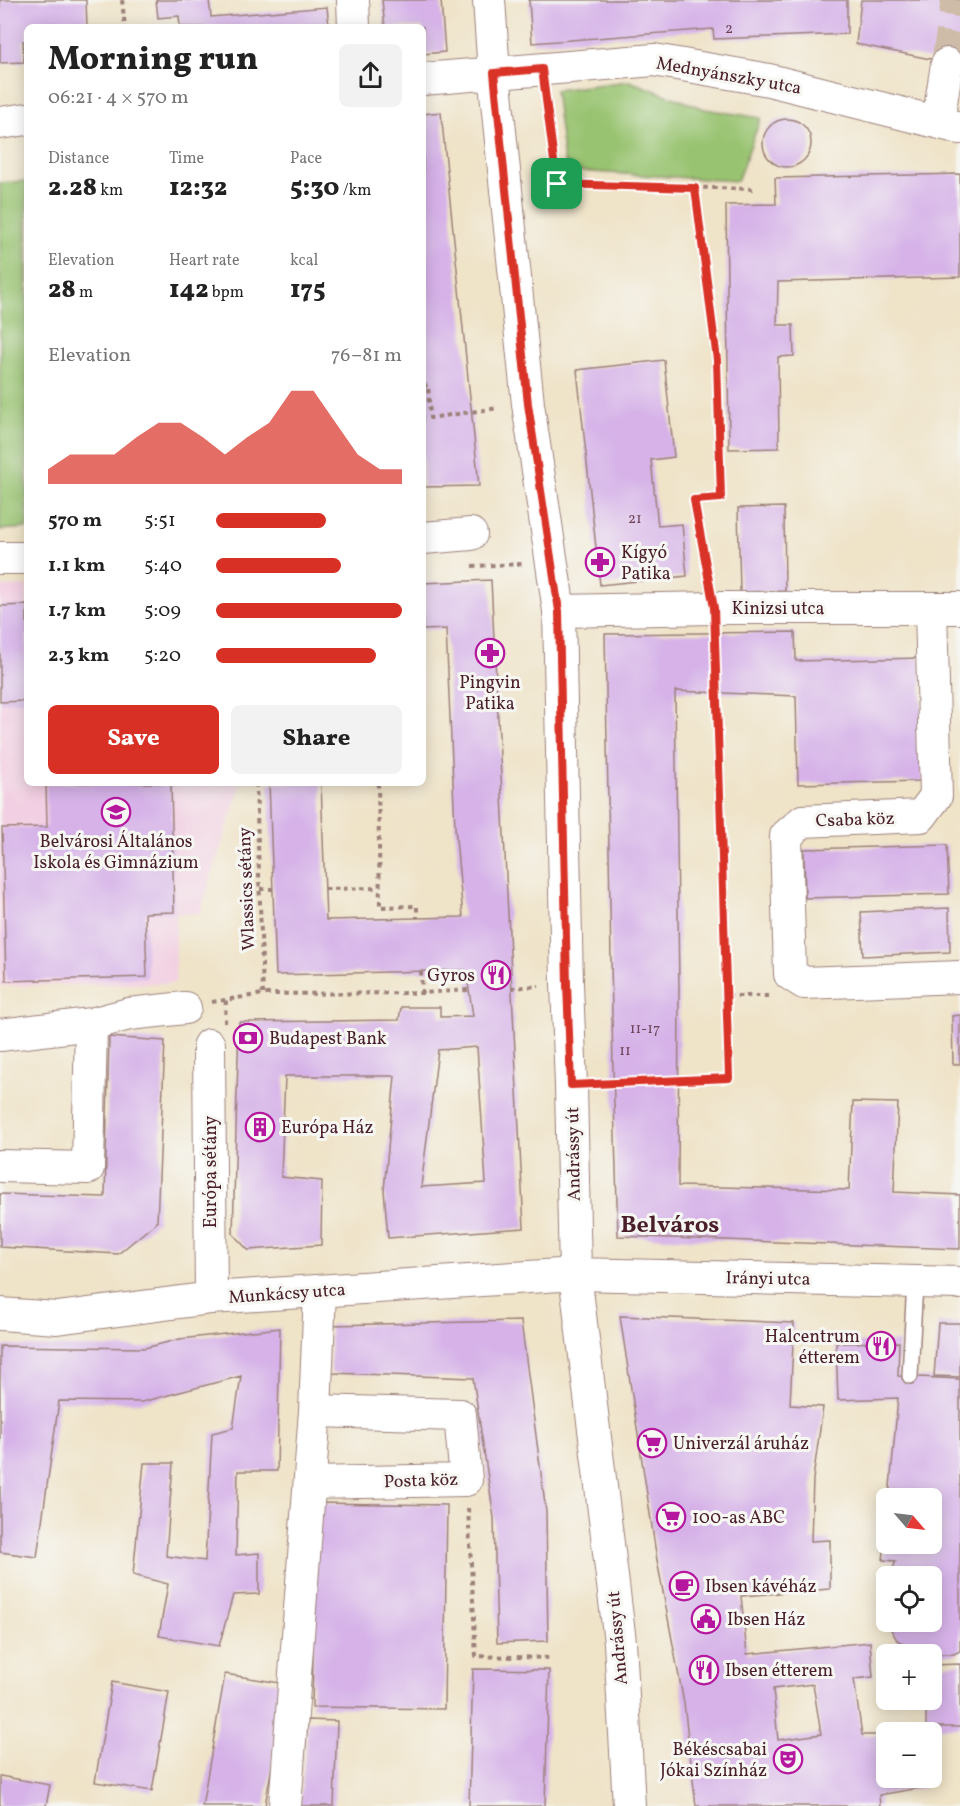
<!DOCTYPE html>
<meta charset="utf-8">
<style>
body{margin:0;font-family:Vollkorn,serif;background:#f2f2f2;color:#222;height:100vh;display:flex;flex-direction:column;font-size:22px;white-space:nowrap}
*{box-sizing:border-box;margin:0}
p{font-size:20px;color:#767676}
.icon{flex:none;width:33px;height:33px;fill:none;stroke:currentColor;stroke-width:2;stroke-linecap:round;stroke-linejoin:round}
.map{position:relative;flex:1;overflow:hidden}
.side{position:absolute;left:24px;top:24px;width:402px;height:762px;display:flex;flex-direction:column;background:#fff;border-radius:9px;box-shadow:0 3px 15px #0003}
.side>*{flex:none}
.needle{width:39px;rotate:118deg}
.controls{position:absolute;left:876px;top:1488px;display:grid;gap:12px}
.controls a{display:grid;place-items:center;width:66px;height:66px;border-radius:9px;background:#fff;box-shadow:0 3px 15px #0003;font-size:30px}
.pin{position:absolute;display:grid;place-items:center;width:51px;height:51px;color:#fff;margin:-26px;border-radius:12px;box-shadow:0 3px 9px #0006}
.round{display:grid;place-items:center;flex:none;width:63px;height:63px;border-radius:9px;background:#f2f2f2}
.headline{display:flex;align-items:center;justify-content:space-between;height:102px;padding:0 24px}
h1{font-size:33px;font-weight:800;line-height:45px}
.figures{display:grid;grid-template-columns:repeat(3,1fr);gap:9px;height:102px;padding:6px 24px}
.figures div{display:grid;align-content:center}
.figures b{font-size:26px;font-weight:800}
.figures small{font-size:16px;font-weight:400}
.figures p{font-size:16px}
.chart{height:168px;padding:12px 24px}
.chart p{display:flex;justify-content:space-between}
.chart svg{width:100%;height:108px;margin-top:6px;fill:#d93025;opacity:.7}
.action{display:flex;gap:12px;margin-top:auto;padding:12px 24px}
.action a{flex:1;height:69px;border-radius:9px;background:#d93025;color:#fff;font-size:24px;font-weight:800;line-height:69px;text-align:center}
.action a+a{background:#f2f2f2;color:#222}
ul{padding:0 24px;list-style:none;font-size:20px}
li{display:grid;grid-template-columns:96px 72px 1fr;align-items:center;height:45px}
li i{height:15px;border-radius:8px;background:#d93025}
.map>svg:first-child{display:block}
.built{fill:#f2cfe2}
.green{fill:#98c370;stroke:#71714e;stroke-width:1.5}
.building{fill:#d6b2e8;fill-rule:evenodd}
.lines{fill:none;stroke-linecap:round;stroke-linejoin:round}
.street-tunnel{stroke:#cebca9;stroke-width:32;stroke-dasharray:32 16;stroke-linecap:butt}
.lane-casing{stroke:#9c817a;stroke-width:18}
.street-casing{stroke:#9c817a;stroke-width:34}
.path{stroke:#9c817a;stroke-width:4;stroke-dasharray:4.5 4.5;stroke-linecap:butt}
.lane{stroke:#fff;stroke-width:15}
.street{stroke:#fff;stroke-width:32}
.route-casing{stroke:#fff;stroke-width:12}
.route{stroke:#d93025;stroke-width:8}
.labels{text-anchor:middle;stroke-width:6;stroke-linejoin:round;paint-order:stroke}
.number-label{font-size:15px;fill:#6d445a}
.street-label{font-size:18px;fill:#4a1f2b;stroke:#f6f6f2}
.poi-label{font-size:18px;fill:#4a1f2b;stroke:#f6f6f2;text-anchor:start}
.district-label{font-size:24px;font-weight:bold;fill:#4a1f2b;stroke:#f6f6f2}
</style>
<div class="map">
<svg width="960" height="1806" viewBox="0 0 960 1806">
<rect width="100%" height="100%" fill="#f6f6f2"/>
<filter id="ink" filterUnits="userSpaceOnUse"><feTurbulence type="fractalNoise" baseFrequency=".0167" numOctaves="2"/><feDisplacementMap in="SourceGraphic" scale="12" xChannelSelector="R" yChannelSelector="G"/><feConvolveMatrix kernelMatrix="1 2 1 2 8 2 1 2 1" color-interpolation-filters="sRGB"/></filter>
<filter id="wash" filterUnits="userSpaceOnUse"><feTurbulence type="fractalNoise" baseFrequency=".008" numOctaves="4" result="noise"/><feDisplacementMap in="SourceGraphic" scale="24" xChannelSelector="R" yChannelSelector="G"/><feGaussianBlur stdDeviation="1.35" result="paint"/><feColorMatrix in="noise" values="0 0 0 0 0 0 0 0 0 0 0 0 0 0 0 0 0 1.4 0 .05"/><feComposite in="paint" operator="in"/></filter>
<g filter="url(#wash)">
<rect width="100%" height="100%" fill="#efe3c8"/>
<path class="built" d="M27,586V783H241L200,913L176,914L175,983L0,986V587Z"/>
<path class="green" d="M629,81L705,109L761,118L737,181L576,171L564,161L555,90Z
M27,181V528L0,530V183Z"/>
<g id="blocks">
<path class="building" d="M0,0H86L87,27H27V41H23L24,62L0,63Z
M156,0H209L211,17L327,7L329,27H180L179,16L158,18Z
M382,0H441L445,52L423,54V27H385Z
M529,0H847V34L714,39L713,29L532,43Z
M861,0H960V65L856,44Z
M441,112L479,486L423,487V114Z
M763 143a24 24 0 1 1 48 0a24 24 0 1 1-48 0Z
M960,174V277L778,282L777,325H793L794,356L778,357L779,448L729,449L726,205L776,204L775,178Z
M664,360L674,457L651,460L658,526L682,524L687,576L600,585L577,370Z
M784,507L785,591L740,592L738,508Z
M491,580L524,1228L388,1238L384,1190L395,1076H285L281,1177L322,1181L321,1245L248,1250L233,1234L239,1022L399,1020L401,1007H440V1017L473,1016L466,970L276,975L269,783H321L326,920L463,917L455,827L446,629L423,630V583ZM477,1047L486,1183L421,1187L438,1050Z
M27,605V701L0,702V606Z
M795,632L796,661L921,658L923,781L798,784L796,696L675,691L679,985L678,1186L849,1190L853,1102L898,1103L894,1192L960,1195V1249L618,1236L613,1069L605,634Z
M46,783H171L174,912L145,913L147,977L6,981L2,828L47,827Z
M947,845L949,894L805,898L804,849Z
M949,908L950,952L863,956L861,912Z
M960,1015V1064H953L952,1016Z
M109,1037L165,1041L157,1222L118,1254L0,1247V1194L105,1197Z
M620,1316L794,1323L790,1405L823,1407L813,1479L811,1541L830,1540V1589L741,1596L747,1654L870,1642L873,1677L854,1679L862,1735H886V1778H925L926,1787L879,1795L880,1806H696L684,1703L657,1560ZM813,1684L821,1734L778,1740L773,1689Z
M521,1321L546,1512L548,1641L497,1643L494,1518L473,1378L331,1373L330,1325Z
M938,1323H960V1377L934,1376Z
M280,1328L277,1471H238L236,1555L259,1553V1594L233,1595L219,1646L159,1636L168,1584L133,1575L144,1463H173L166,1556L205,1561L212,1433L233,1428L241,1376L142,1402L59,1401L37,1557L0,1552V1346L145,1348L180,1339Z
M899,1342L898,1376L960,1379V1651L954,1654H920L897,1640L889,1626L888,1622H932V1576H890L896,1561L883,1560L885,1544H932V1498H889L898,1398L838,1400L836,1343Z
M316,1503L447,1505L444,1709L312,1707Z
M960,1664V1727H926V1700H932V1665Z
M473,1669L549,1670L545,1806H469Z
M225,1674L286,1684L265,1806H202Z
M112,1682L169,1692L152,1791L95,1782Z
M308,1720L337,1721L334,1806H300Z
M0,1776L50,1785L46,1806H0Z"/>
</g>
</g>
<g filter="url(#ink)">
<use href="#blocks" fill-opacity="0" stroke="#9c817a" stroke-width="1.5"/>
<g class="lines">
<path class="street-tunnel" d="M947,64L957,0"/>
<g class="lane-casing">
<path id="lane" d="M910,1376L915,1282"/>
</g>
<g class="street-casing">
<path id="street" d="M353,0L354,27
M489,0L494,73L528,404L559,611L567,984L571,1085L575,1274L620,1642L629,1806
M423,79L654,60L769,80L960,128
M938,122L947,64
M0,123L27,119
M423,538L471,534
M0,558H27
M931,609L936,796L921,816L803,821L786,836L790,974L804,983L960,977
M559,611L714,608H960
M91,1024L129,1014L185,1008
M0,1035L91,1024L88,1168L0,1166
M209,1045L211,1298
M0,1314L57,1318L211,1298L575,1274L960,1283
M310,1483L466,1480L460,1415L315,1411
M285,1806L315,1411L320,1291"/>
</g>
<path class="path" d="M122,0L125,27
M546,97L557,184L754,189
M695,188L717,360L721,498L694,500L709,579
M423,386L428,385L430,418L498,408
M472,566L522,564
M715,637L727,996H771
M256,783L263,994
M378,783L380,907L417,906V918
M260,889H273
M325,889L379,888
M421,971L422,993
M511,988L539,986
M212,1002L263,994L422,993L469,990
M225,1023L226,999
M599,1084L729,1078L727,996
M468,1508L476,1656L549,1658"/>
<use href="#lane" class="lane"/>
<use href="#street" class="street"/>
</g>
</g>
<g class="lines" filter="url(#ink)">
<g class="route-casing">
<path id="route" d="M542,69L557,184L695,188L717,360L721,498L694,500L714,608L729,1078L571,1085L567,984L559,611L528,404L494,73Z"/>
</g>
<use href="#route" class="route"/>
</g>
<defs>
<g id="pharmacy-ring" transform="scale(1.5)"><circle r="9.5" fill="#f6f6f2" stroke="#b5179e" stroke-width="1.5"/><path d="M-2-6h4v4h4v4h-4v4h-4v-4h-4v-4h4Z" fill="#b5179e"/></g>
<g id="school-ring" transform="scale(1.5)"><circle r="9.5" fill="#f6f6f2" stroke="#b5179e" stroke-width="1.5"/><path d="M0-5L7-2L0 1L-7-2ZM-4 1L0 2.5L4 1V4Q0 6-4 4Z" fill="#b5179e"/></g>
<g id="restaurant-ring" transform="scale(1.5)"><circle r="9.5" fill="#f6f6f2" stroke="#b5179e" stroke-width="1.5"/><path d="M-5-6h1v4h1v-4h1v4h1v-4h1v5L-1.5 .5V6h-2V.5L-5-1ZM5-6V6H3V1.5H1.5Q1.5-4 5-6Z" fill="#b5179e"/></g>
<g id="bank-ring" transform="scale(1.5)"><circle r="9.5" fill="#f6f6f2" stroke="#b5179e" stroke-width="1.5"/><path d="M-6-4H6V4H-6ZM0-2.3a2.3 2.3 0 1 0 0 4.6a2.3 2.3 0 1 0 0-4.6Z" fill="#b5179e"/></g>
<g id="building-ring" transform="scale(1.5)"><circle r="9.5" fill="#f6f6f2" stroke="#b5179e" stroke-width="1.5"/><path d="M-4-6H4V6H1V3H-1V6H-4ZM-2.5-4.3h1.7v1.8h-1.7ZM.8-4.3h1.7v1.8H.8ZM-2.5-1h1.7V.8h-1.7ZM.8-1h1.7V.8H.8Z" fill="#b5179e"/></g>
<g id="supermarket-ring" transform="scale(1.5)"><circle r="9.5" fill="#f6f6f2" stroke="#b5179e" stroke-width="1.5"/><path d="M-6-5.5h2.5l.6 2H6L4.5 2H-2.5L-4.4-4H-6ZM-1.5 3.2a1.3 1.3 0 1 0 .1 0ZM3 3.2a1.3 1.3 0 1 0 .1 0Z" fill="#b5179e"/></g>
<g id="cafe-ring" transform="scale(1.5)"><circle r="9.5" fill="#f6f6f2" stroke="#b5179e" stroke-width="1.5"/><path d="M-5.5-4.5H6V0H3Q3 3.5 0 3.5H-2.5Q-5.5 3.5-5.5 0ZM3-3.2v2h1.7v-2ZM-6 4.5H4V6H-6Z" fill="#b5179e"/></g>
<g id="civic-ring" transform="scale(1.5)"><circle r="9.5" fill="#f6f6f2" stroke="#b5179e" stroke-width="1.5"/><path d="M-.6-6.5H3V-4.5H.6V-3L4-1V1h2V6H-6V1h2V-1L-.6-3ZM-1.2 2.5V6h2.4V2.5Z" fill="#b5179e"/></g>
<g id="theatre-ring" transform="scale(1.5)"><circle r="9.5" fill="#f6f6f2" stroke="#b5179e" stroke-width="1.5"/><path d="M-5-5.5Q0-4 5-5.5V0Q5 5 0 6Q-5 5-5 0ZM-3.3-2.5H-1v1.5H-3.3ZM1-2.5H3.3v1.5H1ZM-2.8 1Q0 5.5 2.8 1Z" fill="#b5179e"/></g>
</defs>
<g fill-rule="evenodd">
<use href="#pharmacy-ring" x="600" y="562"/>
<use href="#pharmacy-ring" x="490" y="653"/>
<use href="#school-ring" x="116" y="812"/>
<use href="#restaurant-ring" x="496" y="975"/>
<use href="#bank-ring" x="248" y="1038"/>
<use href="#building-ring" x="260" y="1127"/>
<use href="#restaurant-ring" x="881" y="1346"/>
<use href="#supermarket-ring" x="652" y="1443"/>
<use href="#supermarket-ring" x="671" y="1517"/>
<use href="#cafe-ring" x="684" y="1586"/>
<use href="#civic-ring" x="706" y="1619"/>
<use href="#restaurant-ring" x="704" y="1670"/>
<use href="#theatre-ring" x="788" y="1759"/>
</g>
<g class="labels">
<g class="number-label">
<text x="729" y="33">2</text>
<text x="635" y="523">21</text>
<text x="645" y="1033">11-17</text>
<text x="625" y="1055">11</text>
</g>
<g class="street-label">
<text transform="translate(729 75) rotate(10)" y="6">Mednyánszky utca</text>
<text x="778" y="614">Kinizsi utca</text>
<text transform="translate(855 819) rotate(-2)" y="6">Csaba köz</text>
<text transform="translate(246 889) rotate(-92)" y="6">Wlassics sétány</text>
<text transform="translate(573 1154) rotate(-91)" y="6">Andrássy út</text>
<text transform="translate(210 1172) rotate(-90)" y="6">Európa sétány</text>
<text transform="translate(768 1278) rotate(1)" y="6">Irányi utca</text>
<text transform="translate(287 1293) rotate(-4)" y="6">Munkácsy utca</text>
<text transform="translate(421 1480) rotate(-2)" y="6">Posta köz</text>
<text transform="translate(617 1638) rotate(-95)" y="6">Andrássy út</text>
</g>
<g class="poi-label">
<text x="621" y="558">Kígyó<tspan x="621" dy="21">Patika</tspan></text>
<text x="490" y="688" text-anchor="middle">Pingvin<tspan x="490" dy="21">Patika</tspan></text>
<text x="116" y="847" text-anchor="middle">Belvárosi Általános<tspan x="116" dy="21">Iskola és Gimnázium</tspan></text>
<text x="475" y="981" text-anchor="end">Gyros</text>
<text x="269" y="1044">Budapest Bank</text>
<text x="281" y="1133">Európa Ház</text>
<text x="860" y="1342" text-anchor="end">Halcentrum<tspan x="860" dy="21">étterem</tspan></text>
<text x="673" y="1449">Univerzál áruház</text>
<text x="692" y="1523">100-as ABC</text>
<text x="705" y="1592">Ibsen kávéház</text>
<text x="727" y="1625">Ibsen Ház</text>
<text x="725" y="1676">Ibsen étterem</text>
<text x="767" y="1755" text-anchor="end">Békéscsabai<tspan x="767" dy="21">Jókai Színház</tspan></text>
</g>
<g class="district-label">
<text x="670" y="1232">Belváros</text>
</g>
</g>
</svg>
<div class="controls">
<a><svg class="needle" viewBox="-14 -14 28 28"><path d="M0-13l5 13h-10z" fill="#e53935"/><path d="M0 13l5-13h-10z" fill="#767676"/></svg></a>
<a><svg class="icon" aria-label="locate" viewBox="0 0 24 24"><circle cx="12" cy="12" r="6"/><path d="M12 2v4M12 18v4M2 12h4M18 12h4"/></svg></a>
<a>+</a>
<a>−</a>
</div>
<div class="pin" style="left:557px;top:184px;background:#1e9e55"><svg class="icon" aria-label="arrive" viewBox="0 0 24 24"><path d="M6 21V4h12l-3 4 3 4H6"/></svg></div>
<section class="side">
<div class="headline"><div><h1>Morning run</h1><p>06:21 · 4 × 570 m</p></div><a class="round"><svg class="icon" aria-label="share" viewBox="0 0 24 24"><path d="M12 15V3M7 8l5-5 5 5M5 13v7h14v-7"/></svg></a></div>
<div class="figures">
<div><p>Distance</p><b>2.28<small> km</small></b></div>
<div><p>Time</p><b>12:32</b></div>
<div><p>Pace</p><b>5:30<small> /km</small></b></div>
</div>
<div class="figures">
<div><p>Elevation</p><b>28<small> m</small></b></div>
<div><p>Heart rate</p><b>142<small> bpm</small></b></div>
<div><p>kcal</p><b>175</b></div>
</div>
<div class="chart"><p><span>Elevation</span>76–81 m</p>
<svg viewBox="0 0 160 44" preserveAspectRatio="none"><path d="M0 44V38L10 32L20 32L30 32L40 25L50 19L60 19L70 25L80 32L90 25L100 19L110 6L120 6L130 19L140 32L150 38L160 38V44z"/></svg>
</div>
<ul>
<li><b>570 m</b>5:51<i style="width:59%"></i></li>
<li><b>1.1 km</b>5:40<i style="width:67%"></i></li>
<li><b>1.7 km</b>5:09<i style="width:100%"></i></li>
<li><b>2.3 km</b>5:20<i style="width:86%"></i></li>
</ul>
<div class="action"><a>Save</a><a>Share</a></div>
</section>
</div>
